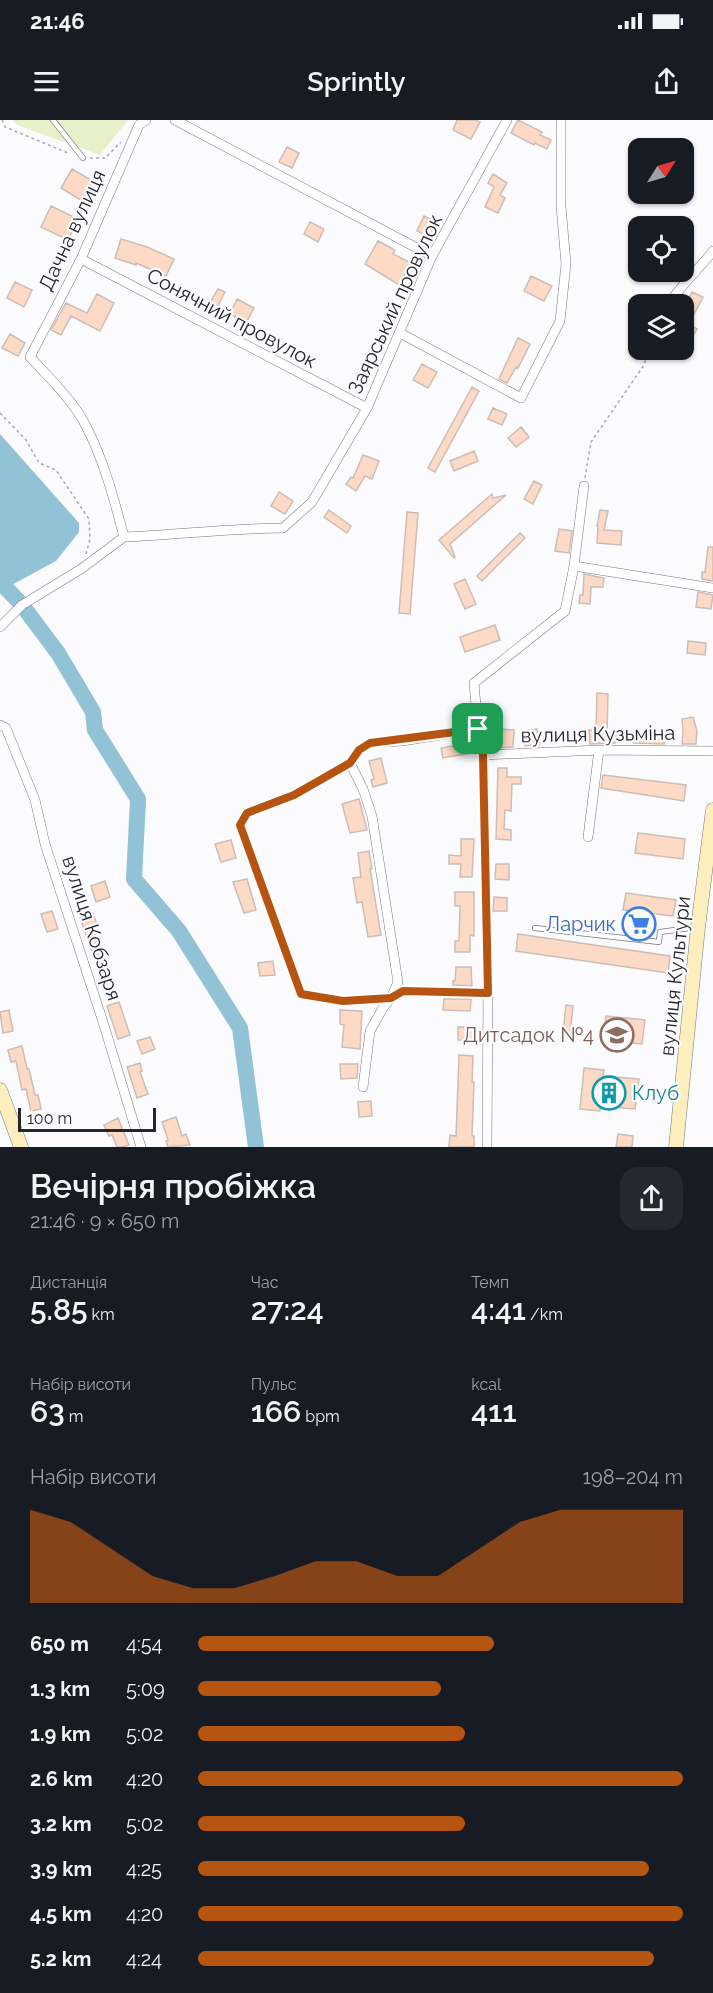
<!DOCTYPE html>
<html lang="uk">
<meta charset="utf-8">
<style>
body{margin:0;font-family:Raleway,sans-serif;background:#242831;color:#f1f3f6;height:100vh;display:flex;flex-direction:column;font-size:22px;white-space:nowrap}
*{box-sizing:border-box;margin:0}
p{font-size:20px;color:#9ea1a6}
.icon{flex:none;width:33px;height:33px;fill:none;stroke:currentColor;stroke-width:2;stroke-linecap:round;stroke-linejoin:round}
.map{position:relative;height:1027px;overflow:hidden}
.side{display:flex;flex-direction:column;background:#171b24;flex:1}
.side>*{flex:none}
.needle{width:39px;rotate:53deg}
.fabs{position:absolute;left:628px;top:18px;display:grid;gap:12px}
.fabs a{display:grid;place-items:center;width:66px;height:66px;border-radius:12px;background:#171b24;box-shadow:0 2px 4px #0004;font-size:30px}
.scale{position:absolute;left:18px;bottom:15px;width:138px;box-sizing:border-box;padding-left:6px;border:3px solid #27262b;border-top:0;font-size:16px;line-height:21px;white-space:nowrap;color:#27262b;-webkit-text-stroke:4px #fbfbfe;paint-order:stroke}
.pin{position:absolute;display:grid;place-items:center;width:51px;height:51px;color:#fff;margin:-26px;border-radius:12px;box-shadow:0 3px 9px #0006}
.round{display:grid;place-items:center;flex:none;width:63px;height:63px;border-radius:18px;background:#242831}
.headline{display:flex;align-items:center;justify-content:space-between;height:102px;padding:0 30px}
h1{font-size:33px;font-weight:600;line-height:45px}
.stats{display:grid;grid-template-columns:repeat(3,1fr);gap:9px;height:102px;padding:6px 30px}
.stats div{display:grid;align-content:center}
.stats b{font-size:30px;font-weight:600}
.stats small{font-size:16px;font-weight:400}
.stats p{font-size:16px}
.chart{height:168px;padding:12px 30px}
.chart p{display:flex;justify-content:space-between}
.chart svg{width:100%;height:108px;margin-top:6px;fill:#b65512;opacity:.7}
ul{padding:0 30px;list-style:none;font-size:20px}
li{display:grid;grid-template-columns:96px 72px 1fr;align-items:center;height:45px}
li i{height:15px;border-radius:8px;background:#b65512}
.status{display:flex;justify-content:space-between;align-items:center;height:42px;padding:0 30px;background:#171b24;direction:ltr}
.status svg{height:16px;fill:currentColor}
header{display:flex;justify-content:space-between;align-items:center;height:78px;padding:0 30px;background:#171b24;font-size:27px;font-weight:600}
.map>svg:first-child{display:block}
.green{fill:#e6f1c9}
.water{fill:#91c2d6}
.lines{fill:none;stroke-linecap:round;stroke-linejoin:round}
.river{stroke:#91c2d6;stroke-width:16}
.building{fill:#fcdac6;stroke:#ccbeb6;stroke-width:1.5}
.lane-casing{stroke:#787682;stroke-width:6}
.street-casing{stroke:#787682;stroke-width:10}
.secondary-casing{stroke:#787682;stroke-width:15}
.path{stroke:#aaa9ad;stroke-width:1.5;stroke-dasharray:3 3;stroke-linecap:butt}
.lane{stroke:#fff;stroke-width:4.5}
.street{stroke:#fff;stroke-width:9}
.secondary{stroke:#fdefbd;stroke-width:14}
.route-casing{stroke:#fff;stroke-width:12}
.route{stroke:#b65512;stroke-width:8}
.labels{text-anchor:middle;stroke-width:4.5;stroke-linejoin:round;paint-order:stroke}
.street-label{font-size:20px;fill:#27262b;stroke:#fbfbfe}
.shop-label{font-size:20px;fill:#366cbe;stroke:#fbfbfe;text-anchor:end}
.education-label{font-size:20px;fill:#785e54;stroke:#fbfbfe;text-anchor:end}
.culture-label{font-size:20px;fill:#0d838f;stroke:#fbfbfe;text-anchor:start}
</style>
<div class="status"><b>21:46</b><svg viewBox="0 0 49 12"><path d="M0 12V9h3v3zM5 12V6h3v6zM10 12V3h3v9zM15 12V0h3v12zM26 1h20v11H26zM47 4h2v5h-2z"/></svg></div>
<header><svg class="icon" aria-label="menu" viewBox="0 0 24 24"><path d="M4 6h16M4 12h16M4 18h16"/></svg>Sprintly<svg class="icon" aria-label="share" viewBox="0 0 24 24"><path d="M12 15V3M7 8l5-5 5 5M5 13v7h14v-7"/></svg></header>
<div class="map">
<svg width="713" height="1027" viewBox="0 0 713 1027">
<rect width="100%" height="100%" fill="#fbfbfe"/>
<path class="green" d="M13,0H128L100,35L17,5Z"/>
<path class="water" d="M0,314L79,403V412L56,441L6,468L0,466Z"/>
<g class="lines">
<path class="river" d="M6,468L22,485L58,533L93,592L95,610L138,679L134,759L179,811L240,908L256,1027"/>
</g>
<path class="building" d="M457,0H476L480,2L471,19L453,10Z
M518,0L542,12L540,15L551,20L547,29L535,23L534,25L511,13Z
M287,27L299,33L292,48L279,42Z
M72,49L93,61L82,81L61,68Z
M493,54L507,63L500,75L505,78L498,93L485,87L494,67L488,63Z
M51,86L78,99L68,120L41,107Z
M424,96L439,103L432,118L417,111Z
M310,102L324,109L318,122L304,114Z
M121,119L147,127L174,139L166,156L136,143V145L115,138Z
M378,121L395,130L393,134L411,143L399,165L365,144Z
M531,156L552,166L544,181L524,171Z
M15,162L32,170L24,187L7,178Z
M218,169L225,172L214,194L206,190Z
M692,172L703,177L689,204L697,209L693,216L685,212L684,214V188Z
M97,174L114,183L100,211L71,196L61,215L51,210L66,183L87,193Z
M237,179L254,188L246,203L230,194Z
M10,214L25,223L18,236L2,228Z
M518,218L530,224L518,248L516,247L507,263L499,259Z
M422,244L437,252L428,268L413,260Z
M472,267L479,271L435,352L428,348Z
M493,288L507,294L502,305L488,299Z
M521,307L529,317L516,327L508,318Z
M474,331L478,341L454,351L450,341Z
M363,335L379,341L372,359L365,356L356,371L346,364L351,357L353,358Z
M534,361L542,365L533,384L524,379Z
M279,372L293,381L285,394L271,386Z
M492,374L493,378L506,375L450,424L455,437L454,438L439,420Z
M329,390L351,406L347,413L324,397Z
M600,390L608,391L604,410L622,411L621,425L597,423L598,406H597Z
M407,392L418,393L410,494L399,493Z
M559,409L572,411L569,433L555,431Z
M520,413L525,418L482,461L477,456Z
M708,427H713V461L702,459V452H705Z
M584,454L604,458L603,467H591L590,484L579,483L580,475H583Z
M465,459L476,484L465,489L454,464Z
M698,472L713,475L711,489L696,487Z
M495,505L500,520L465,532L460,517Z
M688,521L706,523L705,535L687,533Z
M597,573L608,574L607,613L616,614L615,623L590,624L589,610H596Z
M693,597L697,611L696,624H682L683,611L682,599Z
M500,609L514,610L513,627L498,628Z
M537,609L540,624L525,626L522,612Z
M635,612L652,613V615H664V624L634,623Z
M469,623L472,633L443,638L441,628Z
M381,638L387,663L373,667L371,660L374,659L369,641Z
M498,648H507V657H521V664H512L511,691L505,690L504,709L511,710V720L496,719Z
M603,655L686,665L684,681L601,668Z
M359,679L367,710L350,713L342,684Z
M638,713L685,719L683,739L635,733Z
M461,719H474L472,757H460L461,744H449V735L461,736Z
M231,720L236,738L221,742L215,724Z
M369,731L372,749H370L381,815L368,817L362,782L357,783L353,758L361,757L358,733Z
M496,744H509V760L495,759Z
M247,759L256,790L244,793L233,762Z
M105,761L110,777L96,782L91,766Z
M455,772H474V816L470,815V832H455V821H459L460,786H455Z
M626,773L676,780L673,796L623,790Z
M494,777L507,778V791H493Z
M52,791L58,809L47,812L41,794Z
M93,793L97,805L93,806L109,855L101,857L80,798Z
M518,814L670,836L668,853L516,831Z
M273,841L275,855L260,856L258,843Z
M456,847H471L472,866L453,865V861H455Z
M444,879H471L470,891L443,890Z
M119,882L130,915L118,919L107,886Z
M566,885L573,886L570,914L563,913Z
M9,890L13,911L3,913L0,892Z
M340,890L362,891L360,929L342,927L344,905L340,904Z
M606,896L645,900L642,924L632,923L633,914L604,911Z
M458,907H473V920H458Z
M150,917L155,929L142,934L137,921Z
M22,926L27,949H29L35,975H38L41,989L31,991L26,969L22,970L16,941L11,942L8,930Z
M459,935L473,936L472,962H474L472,1016H474V1027H449L450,1015L456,1016Z
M140,943L142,951L140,952L148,974L137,978L127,947Z
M340,944H358L357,958L341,959Z
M584,948L604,950L603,956L639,959L635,989L600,986V991L580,989Z
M371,981L372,996L359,997L358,982Z
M176,997L182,1016L186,1014L190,1025L168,1027L166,1021L168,1020L162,1002Z
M118,998L129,1025L123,1027H117L112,1015L109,1016L104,1005Z
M618,1014L633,1016L632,1027H616Z"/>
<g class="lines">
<g class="lane-casing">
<path id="lane" d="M53,0L83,38
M535,808L659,822L660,812L697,807"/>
</g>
<g class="street-casing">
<path id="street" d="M175,0L432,136
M81,139L367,288
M669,184C681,165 699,149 713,131
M400,213L521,278L560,201L566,144L561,86V0
M124,417C177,415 230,408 283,408L312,382L367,288L432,136L507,0
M574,446L713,468
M0,507L22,485L81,449L124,417C114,379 104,340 85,304C74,282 47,255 30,237L81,139L139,5L146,0
M0,605L6,608L35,680L45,724L103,902L141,1027
M478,609L402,621L370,623L359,630L350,643L294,675L247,693L240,705L301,874L343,881L391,878L403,871L488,873
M483,635L599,630L713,631
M350,643L363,669L372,696L398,862L391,878L383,888L370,911L363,967
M588,717L599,630
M487,1027L488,873L483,635L478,609L474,563L565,491L574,446L584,366"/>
</g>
<g class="secondary-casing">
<path id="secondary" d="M0,970L21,1027
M676,1027L698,807L713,690"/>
</g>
<path class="path" d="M2,0L5,7L68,33
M90,38H105L121,22
M0,293L26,320L39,343L56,350L89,399L90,419L86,434
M585,358L591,322L644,245L649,230"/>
<use href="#lane" class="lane"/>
<use href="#street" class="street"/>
<use href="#secondary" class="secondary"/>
</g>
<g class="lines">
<g class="route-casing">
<path id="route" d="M478,609L483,635L488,873L403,871L391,878L343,881L301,874L240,705L247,693L294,675L350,643L359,630L370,623Z"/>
</g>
<use href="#route" class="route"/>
</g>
<defs>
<g id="supermarket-ring" transform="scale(1.725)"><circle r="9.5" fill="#fbfbfe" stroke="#3f7fe0" stroke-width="1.5"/><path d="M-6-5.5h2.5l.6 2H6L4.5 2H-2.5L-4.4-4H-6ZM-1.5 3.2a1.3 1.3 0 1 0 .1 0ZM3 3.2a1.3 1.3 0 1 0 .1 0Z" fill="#3f7fe0"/></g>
<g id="school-ring" transform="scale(1.725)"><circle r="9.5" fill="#fbfbfe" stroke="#8d6e63" stroke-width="1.5"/><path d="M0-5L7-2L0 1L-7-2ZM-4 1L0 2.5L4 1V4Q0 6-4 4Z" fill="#8d6e63"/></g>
<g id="building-ring" transform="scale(1.725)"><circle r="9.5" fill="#fbfbfe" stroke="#0f9aa8" stroke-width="1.5"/><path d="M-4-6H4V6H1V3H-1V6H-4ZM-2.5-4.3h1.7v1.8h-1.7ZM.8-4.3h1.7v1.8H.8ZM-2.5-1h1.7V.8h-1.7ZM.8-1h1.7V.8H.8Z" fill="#0f9aa8"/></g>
</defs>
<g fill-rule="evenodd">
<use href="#supermarket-ring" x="639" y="804"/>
<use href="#school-ring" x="617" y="915"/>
<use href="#building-ring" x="609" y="973"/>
</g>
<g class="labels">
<g class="street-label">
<text transform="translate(72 110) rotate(-65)" y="7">Дачна вулиця</text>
<text transform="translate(395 184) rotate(-65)" y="7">Заярський провулок</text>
<text transform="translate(232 198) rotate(28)" y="7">Сонячний провулок</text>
<text transform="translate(598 614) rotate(-1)" y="7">вулиця Кузьміна</text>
<text transform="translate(92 808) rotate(72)" y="7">вулиця Кобзаря</text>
<text transform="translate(675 856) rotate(-84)" y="7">вулиця Культури</text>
</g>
<g class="shop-label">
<text x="616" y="811">Ларчик</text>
</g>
<g class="education-label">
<text x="594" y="922">Дитсадок №4</text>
</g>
<g class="culture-label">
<text x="632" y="980">Клуб</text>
</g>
</g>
</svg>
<div class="fabs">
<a><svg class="needle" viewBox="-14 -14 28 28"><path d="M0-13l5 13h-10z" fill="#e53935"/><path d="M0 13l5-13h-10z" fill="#9ea1a6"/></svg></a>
<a><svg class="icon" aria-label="locate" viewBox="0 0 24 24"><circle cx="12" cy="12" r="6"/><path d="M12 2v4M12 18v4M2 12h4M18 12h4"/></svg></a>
<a><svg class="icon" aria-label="layers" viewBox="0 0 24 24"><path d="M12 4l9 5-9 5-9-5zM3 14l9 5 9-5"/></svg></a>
</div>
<div class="scale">100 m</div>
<div class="pin" style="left:478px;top:609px;background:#1e9e55"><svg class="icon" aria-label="arrive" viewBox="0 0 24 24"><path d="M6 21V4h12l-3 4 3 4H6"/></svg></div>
</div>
<section class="side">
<div class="headline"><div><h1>Вечірня пробіжка</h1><p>21:46 · 9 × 650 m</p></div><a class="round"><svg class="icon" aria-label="share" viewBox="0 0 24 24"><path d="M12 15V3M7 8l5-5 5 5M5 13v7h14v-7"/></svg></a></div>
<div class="stats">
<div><p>Дистанція</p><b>5.85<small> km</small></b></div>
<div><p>Час</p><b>27:24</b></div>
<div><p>Темп</p><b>4:41<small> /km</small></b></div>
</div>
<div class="stats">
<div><p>Набір висоти</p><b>63<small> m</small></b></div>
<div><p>Пульс</p><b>166<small> bpm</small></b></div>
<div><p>kcal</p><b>411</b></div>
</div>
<div class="chart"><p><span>Набір висоти</span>198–204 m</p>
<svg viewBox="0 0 160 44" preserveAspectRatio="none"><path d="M0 44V6L10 11L20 22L30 33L40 38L50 38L60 33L70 27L80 27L90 33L100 33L110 22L120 11L130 6L140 6L150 6L160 6V44z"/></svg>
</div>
<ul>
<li><b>650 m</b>4:54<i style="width:61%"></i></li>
<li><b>1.3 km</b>5:09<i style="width:50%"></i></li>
<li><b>1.9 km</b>5:02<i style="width:55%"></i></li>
<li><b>2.6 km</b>4:20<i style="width:100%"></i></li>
<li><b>3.2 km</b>5:02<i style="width:55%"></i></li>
<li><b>3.9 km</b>4:25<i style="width:93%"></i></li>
<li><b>4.5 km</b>4:20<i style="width:100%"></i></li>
<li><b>5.2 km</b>4:24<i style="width:94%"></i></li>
</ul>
</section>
